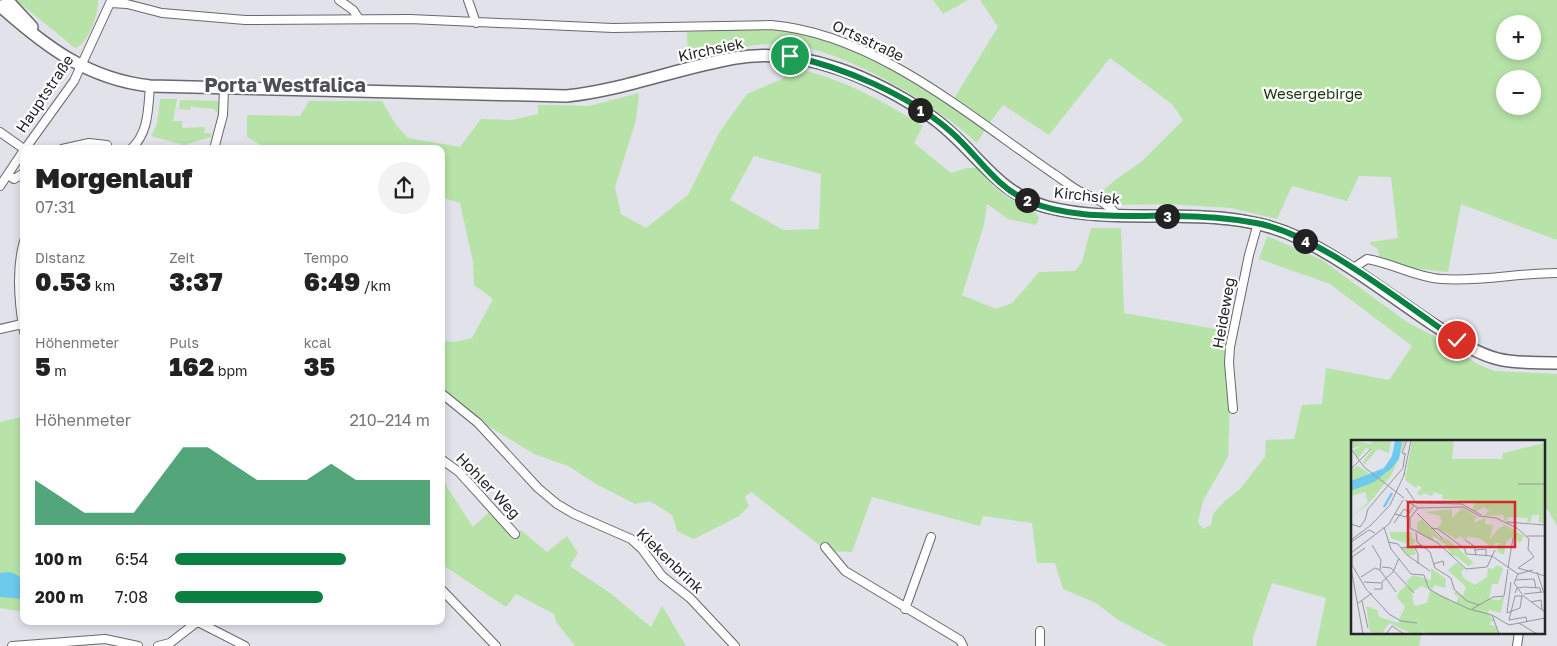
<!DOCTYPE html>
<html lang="de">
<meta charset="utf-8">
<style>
body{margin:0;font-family:"Golos Text",sans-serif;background:#f2f2f2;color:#222;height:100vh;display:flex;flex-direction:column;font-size:19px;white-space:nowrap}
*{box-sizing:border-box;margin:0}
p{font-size:16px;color:#767676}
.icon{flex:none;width:28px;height:28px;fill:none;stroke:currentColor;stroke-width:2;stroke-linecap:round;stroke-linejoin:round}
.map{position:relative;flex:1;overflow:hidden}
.panel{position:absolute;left:20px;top:145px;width:425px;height:480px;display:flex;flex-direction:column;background:#fff;border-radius:10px;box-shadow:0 2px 8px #0003}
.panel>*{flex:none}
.fabs{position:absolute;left:1496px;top:15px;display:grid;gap:10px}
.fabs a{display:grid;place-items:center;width:45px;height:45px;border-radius:50%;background:#fff;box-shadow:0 2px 8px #0003;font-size:25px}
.pin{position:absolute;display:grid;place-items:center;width:42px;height:42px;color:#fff;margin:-21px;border:2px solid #fff;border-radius:50%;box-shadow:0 1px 5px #0007}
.km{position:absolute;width:25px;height:25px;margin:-12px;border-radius:50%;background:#222;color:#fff;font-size:14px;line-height:25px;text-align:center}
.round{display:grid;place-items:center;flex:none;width:52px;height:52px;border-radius:26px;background:#f2f2f2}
.overview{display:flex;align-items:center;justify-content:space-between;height:85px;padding:0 15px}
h1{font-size:28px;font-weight:800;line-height:38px}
.stats{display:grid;grid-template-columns:repeat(3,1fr);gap:8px;height:85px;padding:5px 15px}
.stats div{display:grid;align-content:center}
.stats b{font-size:25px;font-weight:800}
.stats small{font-size:14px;font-weight:400}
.stats p{font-size:14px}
.chart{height:140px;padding:10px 15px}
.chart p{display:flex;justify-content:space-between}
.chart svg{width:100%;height:90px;margin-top:5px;fill:#0b8043;opacity:.7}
ul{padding:0 15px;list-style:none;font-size:16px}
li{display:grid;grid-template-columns:80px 60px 1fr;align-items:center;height:38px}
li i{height:12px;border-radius:6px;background:#0b8043}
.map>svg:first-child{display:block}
.green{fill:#b7e3a8;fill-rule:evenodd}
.water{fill:#6ccaec}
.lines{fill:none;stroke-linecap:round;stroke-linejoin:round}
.street-casing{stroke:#68686f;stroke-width:10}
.secondary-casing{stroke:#68686f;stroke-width:14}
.street{stroke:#fff;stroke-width:8}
.secondary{stroke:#fff;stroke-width:11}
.route-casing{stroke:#fff;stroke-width:10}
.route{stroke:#0b8043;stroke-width:6}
.labels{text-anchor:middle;stroke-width:4.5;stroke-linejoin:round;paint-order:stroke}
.street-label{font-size:15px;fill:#252528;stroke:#fff}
.park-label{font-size:15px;fill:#19370b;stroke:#fff}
.district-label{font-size:20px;font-weight:bold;fill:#4e4f55;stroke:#fff}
.inset-river{fill:none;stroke:#6ccaec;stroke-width:2.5}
.inset-road{fill:none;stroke:#96969d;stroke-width:1}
.view{fill:#d62828;fill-opacity:0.15;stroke:#d62828;stroke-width:2.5}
.inset-edge{fill:none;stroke:#252528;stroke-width:2.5}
</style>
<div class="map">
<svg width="1557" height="646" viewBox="0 0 1557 646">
<rect width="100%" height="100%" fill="#e2e2eb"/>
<path class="green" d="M16,0H98C99,13 88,45 75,48Z
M933,0H968L943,14Z
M980,0H1557V240L1461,204L1448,272L1410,268L1379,259L1378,249L1371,245L1370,242L1398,238L1391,177L1359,176L1347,201L1292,186L1277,219L1231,208L1168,204L1117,205L1097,196L1115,180L1141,162L1183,120L1172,104L1110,58L1049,135L1003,105L988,125L953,100L998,27ZM1505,24H1532V51H1505ZM1505,79H1532V106H1505Z
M767,29C850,35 919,83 985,130L977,143C936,104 843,49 786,44C753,42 720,52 688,60L687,32Z
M793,68C840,77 883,101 923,126L914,143L951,173L966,168H977L993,186L1007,197L1035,212L1039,218L1036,225L1008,219L987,204L984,225L962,295L996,309L1012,303L1039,272L1075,271L1082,262L1091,228H1121L1124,313L1233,332L1228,457L1203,501L1198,522L1203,529L1211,525L1213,514L1225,501L1240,489L1265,457L1266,440L1294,439L1302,405L1322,404L1326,368L1389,380L1412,346L1330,284L1259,259L1267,236L1322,260L1407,322L1434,336L1477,364L1495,371L1557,374V526L1548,510L1543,508V441H1352V632H1422L1419,646H1316L1326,598L1272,583L1253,637V646H1168L1118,620L1096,603L1063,589L1055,563H1037L1032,523L983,516L980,526L872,497L852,552L827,551L751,492L745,497L749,506L739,516L694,539L677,531L672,515L650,501L635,504L596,484L568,466L534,454L480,421L441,386V340L454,342L472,338L493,299L474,285L473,262L460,203L441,197V149H268L247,137V115L300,116L309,101H382L396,125L408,138L460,147L481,119L512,120L538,114V105L589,106L639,93L636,120L615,187L621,214L646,228L688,195L719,133L747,94L782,79ZM754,156L821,174L819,229L783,230L730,200Z
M160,99H177L173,121H182V128L205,127L204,133H211V137L184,145L151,136L157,124Z
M180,100L220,101L219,115L214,109L193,107L192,105L190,110L179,109Z
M21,417L24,419V612L0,608V422Z
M441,469L447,487L473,527L490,511L512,537L521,530L547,552L567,536L578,553L570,566L610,593L651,627L662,606L686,646H575L556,622L554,614L516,594L506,607L441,564Z"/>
<path class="water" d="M8,572C30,576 19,590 24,599L0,597V573Z"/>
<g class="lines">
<g class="street-casing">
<path id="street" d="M339,0L353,10L359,19
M468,0L476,23
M110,3L127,4L162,13L245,20L410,19L613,28L771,25C876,34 969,116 1054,174C1062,179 1070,186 1079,191C1093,198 1107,202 1117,215
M0,132L24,149
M25,149L74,81L110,3
M62,149L89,143L107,145
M131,149C149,133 148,108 150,86
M214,149L223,115L224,89
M8,175L14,179L24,173
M0,186L24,150
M24,241C16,269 19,304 24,332
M1352,269L1367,259C1392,263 1415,277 1441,279C1480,282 1518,273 1557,273
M0,329L22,324
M441,393L478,423L538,488L557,504L574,514L631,539L642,549L662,576L690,598L735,646
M1233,409L1229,363L1230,347L1249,255L1258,223
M441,459L459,472L515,534
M825,547L845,571L960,640L963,646
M441,589L496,646
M905,609L931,537
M196,621L245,646
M1040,631V646
M12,646L105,639L138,646
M158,646L170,643L197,622
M1517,646L1519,632"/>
</g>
<g class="secondary-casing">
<path id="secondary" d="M7,0L32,27
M0,6C46,47 88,79 150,86L566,96C624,90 678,68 735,58C804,46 877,79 933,118C975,148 995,193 1047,207C1129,228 1220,200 1299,238C1346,261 1388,294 1431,323C1452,336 1473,353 1498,359C1517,364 1537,362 1557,363"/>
</g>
<use href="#street" class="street"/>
<use href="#secondary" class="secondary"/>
</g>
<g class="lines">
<g class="route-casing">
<path id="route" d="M790,56C843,67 909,95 950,131C977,154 994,186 1028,201C1072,220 1126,215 1173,216C1201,216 1229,218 1256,223C1318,234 1404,304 1457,340"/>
</g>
<use href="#route" class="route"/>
</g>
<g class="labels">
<g class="street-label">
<text transform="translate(868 41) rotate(25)" y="5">Ortsstraße</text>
<text transform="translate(711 50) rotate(-12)" y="5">Kirchsiek</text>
<text transform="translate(45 94) rotate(-56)" y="5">Hauptstraße</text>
<text transform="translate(1087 196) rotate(6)" y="5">Kirchsiek</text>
<text transform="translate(1224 313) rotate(-80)" y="5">Heideweg</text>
<text transform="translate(488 486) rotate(46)" y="5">Hohler Weg</text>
<text transform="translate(670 561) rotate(44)" y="5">Kiekenbrink</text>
</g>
<g class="park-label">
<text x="1313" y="99">Wesergebirge</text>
</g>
<g class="district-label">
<text x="285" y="92">Porta Westfalica</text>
</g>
</g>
<g transform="translate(1351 440)">
<rect width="194" height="194" fill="#e2e2eb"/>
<path d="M0,0L19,4L23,0H40L38,13L27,9L13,25L12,21L21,10L15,8L7,19L2,10L11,6L1,8ZM51,0H55L41,34L24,56L17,64L0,78L17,62L14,52L0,56V51L36,33L47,18ZM61,0H103L101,19H151L152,13L194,3V84L188,82V75H181L180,82H176L177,78L158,77L154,81L152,75L132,76L138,71L133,67L124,72L112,66L104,67L112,65L122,70L124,62L91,59L92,55L83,52L81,56L73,53L70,56L66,53L71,48L67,45L65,48L54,40ZM7,26L18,33L15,35L25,34L0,41V30ZM111,68L128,78L125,77L123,83L134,78V84L142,85L139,99L148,88L154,86L144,79L173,96L169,103L161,97L155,102L153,115L146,111L148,103H144L142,108L128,98L117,97L114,100L109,96L105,99L86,88L91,83L89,76L74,72L101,69V78ZM71,79L89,98L96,99L123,123L117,126L104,115L101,117L95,105L81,95L83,101L66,92V83ZM37,86L39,92H60L61,98L65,100L62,105L65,114L58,116L50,108L60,105L40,98ZM106,122L114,129L110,131L112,138L124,145L136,137L137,128L143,129L146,125L152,128L147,144H141L138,159L150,160L149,157H153L150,173L138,170L137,173L143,181L139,182V185L144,186L148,194H77L72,191L71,194H61L38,183L31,193L19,192L15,166L26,170L28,177L47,183L54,166L46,158L47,153L54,146L59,148L55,142L62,135L80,140V128L95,139L94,148L84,145L80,150L105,163L108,157L103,154L104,151L112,156L115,147L97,130ZM77,142L79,150L76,163L63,166L61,152L71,146L77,149Z" fill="#b7e3a8" fill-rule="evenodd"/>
<path d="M51,0L48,19L40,29L23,42L0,51V41L33,28L41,16L44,1Z" fill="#6ccaec"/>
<path class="inset-river" d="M33,67L41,53"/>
<path class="inset-road" d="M0,9L13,27L53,58M55,14L51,13L56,0M0,29L20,9M53,35L60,0M167,44H194M55,48L65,63M54,60L67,68L112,67L128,76L145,78L166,88L178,99L177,109L183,117L167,128L194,136M65,63L111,64L130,75M67,68L59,78V88L87,103L115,129L136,127L144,110M66,73L92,99M44,74L55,77L63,65M156,82L194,85M43,83L53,69L59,73M0,84L9,87L14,80L17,69L52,28L54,14M33,87L40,109L60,134L73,135L78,149L88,155L118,169L141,175L158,185L194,178M80,88L87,89L114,109L115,114L141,116L167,134L182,130M65,93L66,102L79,112L84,128L100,138L103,149L116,161L128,165M176,96H194M0,100L20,85L39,65L54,33M114,100L123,106L125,115M0,102L18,90L24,93M37,102L47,104L56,115L79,131M21,105L30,120L29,130M63,106L67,114V124M50,108L71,105M124,110L135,109V115M0,113L38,84L52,60M82,124L92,121L93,126M1,125L15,149L38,174L50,181L66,183M1,125V117L14,108M31,127L40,128L63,153M0,128L12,194M157,128L162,98M29,130L45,152M186,132L194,156M167,134L163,143L171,154M10,137L24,128L29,130M164,140L183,139L185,148M13,142L30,143M160,142L156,173L169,168L171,155M23,149H31V142L42,132L48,118M164,153L166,148L174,147L189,148L190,153M173,154L191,152M171,155L194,172M11,161L17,188M180,162L190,160L191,170M6,164L21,153M121,169L142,157L153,156L157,129M141,175L148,194M158,180L164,156H171M158,180L175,177L176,182M168,183L186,194M35,194L41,186L53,194"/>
<path class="view" d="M57,62H164V107H57Z"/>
<rect width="194" height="194" class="inset-edge"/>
</g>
</svg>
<div class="fabs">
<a>+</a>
<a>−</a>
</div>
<div class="pin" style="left:790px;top:56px;background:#1e9e55"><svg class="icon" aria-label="arrive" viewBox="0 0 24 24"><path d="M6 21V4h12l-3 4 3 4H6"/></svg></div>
<div class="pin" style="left:1457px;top:340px;background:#d93025"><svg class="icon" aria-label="check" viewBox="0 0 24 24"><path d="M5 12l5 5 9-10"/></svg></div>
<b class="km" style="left:920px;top:110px">1</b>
<b class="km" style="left:1027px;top:200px">2</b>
<b class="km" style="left:1167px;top:216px">3</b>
<b class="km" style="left:1305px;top:241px">4</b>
<section class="panel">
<div class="overview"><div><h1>Morgenlauf</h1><p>07:31</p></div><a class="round"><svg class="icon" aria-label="share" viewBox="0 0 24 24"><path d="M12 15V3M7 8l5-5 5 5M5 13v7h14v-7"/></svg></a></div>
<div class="stats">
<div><p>Distanz</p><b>0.53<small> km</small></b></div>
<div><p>Zeit</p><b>3:37</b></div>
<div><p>Tempo</p><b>6:49<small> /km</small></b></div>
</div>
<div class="stats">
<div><p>Höhenmeter</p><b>5<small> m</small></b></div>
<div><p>Puls</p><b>162<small> bpm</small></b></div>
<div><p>kcal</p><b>35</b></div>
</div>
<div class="chart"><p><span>Höhenmeter</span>210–214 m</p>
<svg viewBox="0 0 160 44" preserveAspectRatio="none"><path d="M0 44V22L10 30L20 38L30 38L40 38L50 22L60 6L70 6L80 14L90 22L100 22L110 22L120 14L130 22L140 22L150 22L160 22V44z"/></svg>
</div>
<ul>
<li><b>100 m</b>6:54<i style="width:67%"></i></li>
<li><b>200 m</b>7:08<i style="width:58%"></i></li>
</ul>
</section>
</div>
